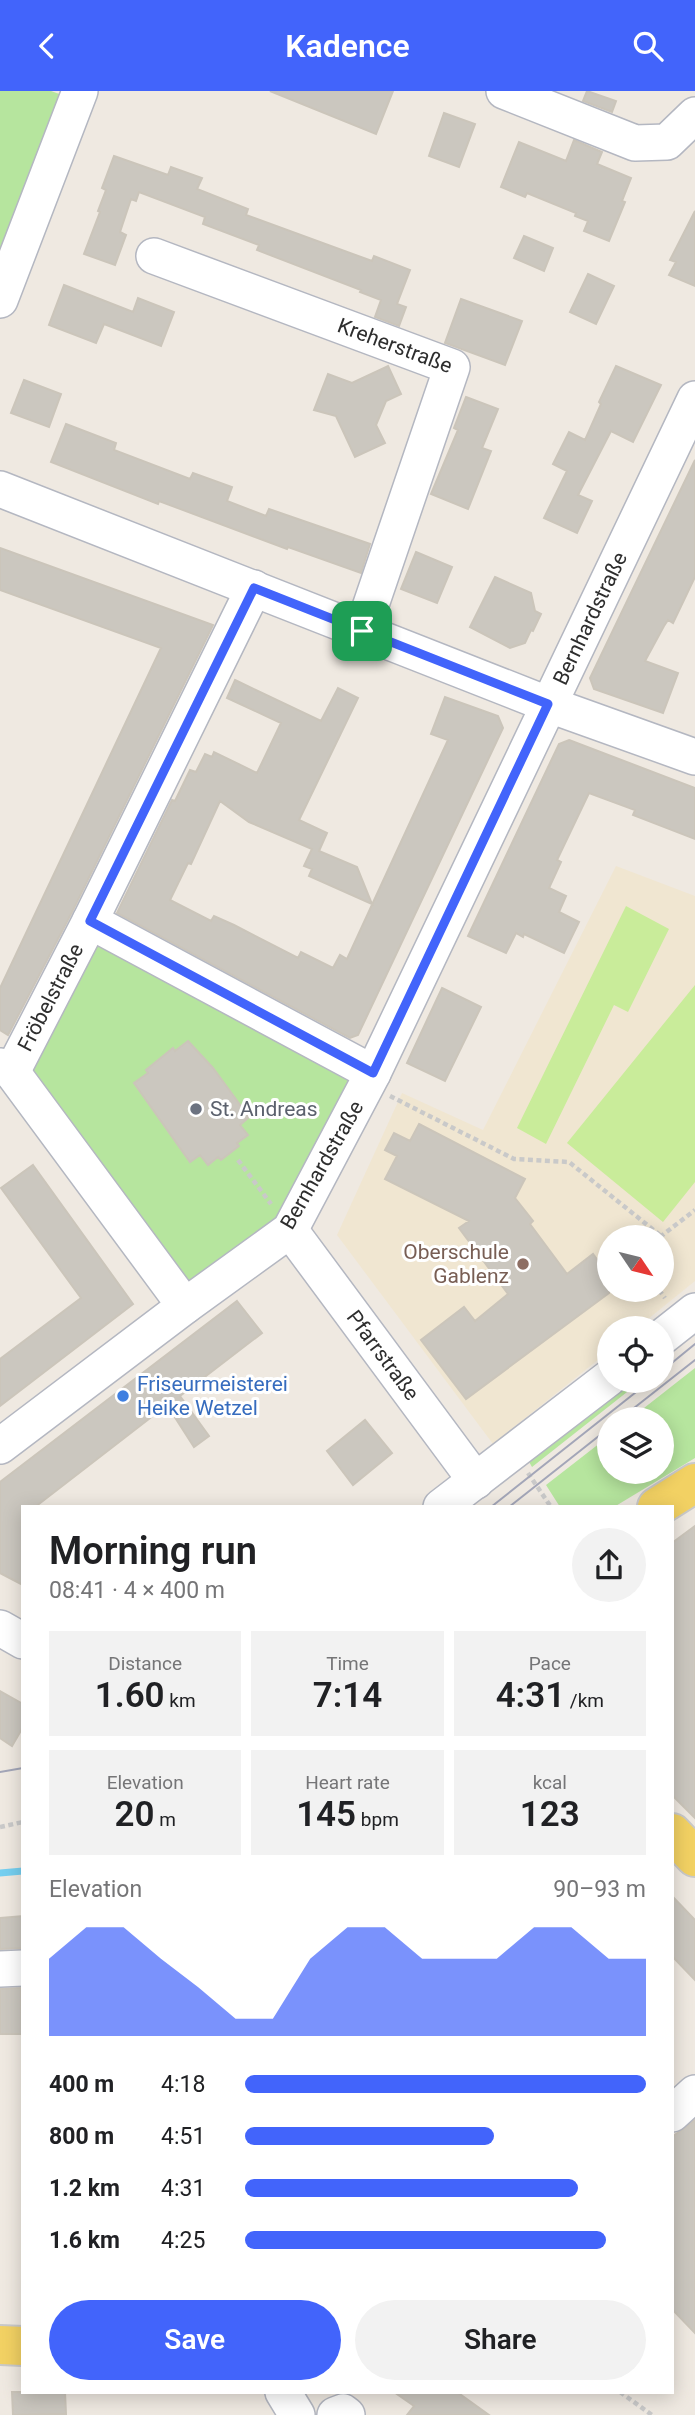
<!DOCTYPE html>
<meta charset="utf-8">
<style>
body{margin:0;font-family:Roboto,sans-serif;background:#f2f2f2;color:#202124;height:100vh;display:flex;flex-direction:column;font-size:26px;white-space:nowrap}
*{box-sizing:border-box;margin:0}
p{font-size:23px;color:#757577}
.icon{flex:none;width:38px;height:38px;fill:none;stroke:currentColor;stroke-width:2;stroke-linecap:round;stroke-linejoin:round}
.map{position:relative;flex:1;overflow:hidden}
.drawer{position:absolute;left:21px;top:1414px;width:653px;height:889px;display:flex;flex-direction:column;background:#fff;border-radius:0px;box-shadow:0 4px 18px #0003}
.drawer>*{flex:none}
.needle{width:46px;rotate:125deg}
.buttons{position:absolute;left:597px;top:1134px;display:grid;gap:14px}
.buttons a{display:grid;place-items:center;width:77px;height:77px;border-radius:50%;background:#fff;box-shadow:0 4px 18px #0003;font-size:35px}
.pin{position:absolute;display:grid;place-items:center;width:60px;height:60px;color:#fff;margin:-30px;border-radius:14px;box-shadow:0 4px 10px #0006}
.round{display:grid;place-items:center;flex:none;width:74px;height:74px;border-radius:37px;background:#f2f2f2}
.headline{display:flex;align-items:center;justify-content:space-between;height:119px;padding:0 28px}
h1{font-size:38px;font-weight:600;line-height:52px}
.metrics{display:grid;grid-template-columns:repeat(3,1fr);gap:10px;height:119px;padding:7px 28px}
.metrics div{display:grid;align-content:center;border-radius:0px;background:#f2f2f2;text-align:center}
.metrics b{font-size:35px;font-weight:600}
.metrics small{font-size:19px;font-weight:400}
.metrics p{font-size:19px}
.chart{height:196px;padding:14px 28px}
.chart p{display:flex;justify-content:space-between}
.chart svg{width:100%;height:126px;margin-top:7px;fill:#4264fb;opacity:.7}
.action{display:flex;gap:14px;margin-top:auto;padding:14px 28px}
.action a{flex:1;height:80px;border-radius:42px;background:#4264fb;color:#fff;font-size:28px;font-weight:600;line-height:80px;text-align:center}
.action a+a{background:#f2f2f2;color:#202124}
ul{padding:0 28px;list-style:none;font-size:23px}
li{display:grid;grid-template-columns:112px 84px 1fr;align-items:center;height:52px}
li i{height:18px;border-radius:9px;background:#4264fb}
header{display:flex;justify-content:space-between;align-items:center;height:91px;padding:0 28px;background:#4264fb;color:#fff;font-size:32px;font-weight:600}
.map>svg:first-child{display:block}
.education{fill:#f0e6d1;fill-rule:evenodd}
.green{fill:#b6e59e}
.pitch{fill:#c9ec9a}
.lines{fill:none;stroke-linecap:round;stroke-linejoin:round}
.stream{stroke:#75cff0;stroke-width:7}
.building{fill:#cbc7bf;stroke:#cbc5ba;stroke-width:2}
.minor-casing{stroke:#b4b7c1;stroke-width:38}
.major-casing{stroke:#c9c9c9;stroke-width:42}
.path{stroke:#c9c9c9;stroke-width:4.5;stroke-dasharray:5 3.5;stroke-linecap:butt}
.minor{stroke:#fff;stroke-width:35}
.major{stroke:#f2d163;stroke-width:38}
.tram{stroke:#a3a6b8;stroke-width:2}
.route-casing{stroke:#fff;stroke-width:14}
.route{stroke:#4264fb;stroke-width:9}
.worship-dot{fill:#6b7280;stroke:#fff;stroke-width:2.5}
.education-dot{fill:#8d6e63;stroke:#fff;stroke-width:2.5}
.shop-dot{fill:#3f7fe0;stroke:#fff;stroke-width:2.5}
.labels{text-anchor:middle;stroke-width:6;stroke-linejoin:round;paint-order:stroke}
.street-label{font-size:21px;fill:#2e2e2e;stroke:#fff}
.worship-label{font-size:21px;fill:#5b616d;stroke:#fff;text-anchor:start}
.education-label{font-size:21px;fill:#785e54;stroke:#fff;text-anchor:end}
.shop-label{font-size:21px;fill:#366cbe;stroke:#fff;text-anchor:start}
</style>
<header><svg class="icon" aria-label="back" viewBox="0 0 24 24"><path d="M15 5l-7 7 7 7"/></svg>Kadence<svg class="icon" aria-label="search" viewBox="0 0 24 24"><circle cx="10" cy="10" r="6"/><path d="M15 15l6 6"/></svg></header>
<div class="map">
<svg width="695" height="2324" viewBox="0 0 695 2324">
<rect width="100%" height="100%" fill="#efe9e1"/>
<path class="education" d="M616,775L695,805V1190L637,1237H609V1260L493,1353L337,1144L402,1002L483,1039ZM609,1146H662V1199H609Z"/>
<path class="green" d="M0,0H51L65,5L0,179Z
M90,830L367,993L290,1139L185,1215L12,981Z
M695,1277V1367L614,1416H560L546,1394L609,1345V1381H662V1328H630Z
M628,1290H641L532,1376L528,1369Z"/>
<path class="pitch" d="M626,815L669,838L628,921L614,914L546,1053L517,1037Z
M695,894V1091L663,1131L567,1052Z"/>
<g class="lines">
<path class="stream" d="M0,1782L23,1780"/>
</g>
<path class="building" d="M270,0H393L376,43Z
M587,0L616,10L612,21L583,10Z
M444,22L475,33L459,76L429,65Z
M574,49L602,61L597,73L631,87L622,110L625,111L609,150L584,140L588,130L575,125L576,122L527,102L525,106L501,96L519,51L566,70Z
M114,65L168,84L171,76L202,87L197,98L248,118L246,124L372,170L374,165L410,179L397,213L406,216L399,235L375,226L381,209L360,201L361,199L257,159L259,154L203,133L205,126L139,101L136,110L131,108L120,141L126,144L115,174L84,163L100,121L98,120L106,99L102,97Z
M695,120V195L669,184L676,171L670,169Z
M524,145L553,157L544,180L514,167Z
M588,183L614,195L596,233L570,221Z
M64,194L133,221L138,207L174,221L161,255L104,233L96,252L49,234Z
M461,208L522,230L505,274L445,252Z
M388,275L401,303L386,310L376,334L385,352L355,366L336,325L314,319L328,283L352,292Z
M616,275L661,294L633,351L611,340L578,404L592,410L577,442L544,427L567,380L553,373L569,341L585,349L601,313L599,311Z
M24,289L61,303L49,336L11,322Z
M466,306L498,318L482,357L491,360L468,418L431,403L458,339L454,337Z
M66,333L116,352L114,359L190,388L193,382L232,396L227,410L266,425L269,418L370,453L361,482L288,456L287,458L159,410L158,413L51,371Z
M695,369V486L673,532L668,529L664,535L645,570L678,582L663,622L594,598L590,587Z
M0,457L213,534L72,821L8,944L0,939V897L161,557L0,499Z
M416,461L452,476L437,512L401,498Z
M495,486L531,502L535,520L541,523L533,540L531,539L525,552L510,557L470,536Z
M235,589L321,630L338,597L358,607L299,729L327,742L319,760L357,776L372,813L309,785L312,778L304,775L312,758L249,731L220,710L191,773L188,772L170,809L211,830L214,825L234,834L298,867L301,861L333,877L340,864L347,868L448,649L431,643L445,606L498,625L503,637L358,944L350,947L117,822L172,709L175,710L190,679L196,681L205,663L212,666L214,661L257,682L281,632L227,607Z
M569,649L695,697V748L633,724L635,719L589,702L557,769L561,771L549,797L566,805L559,821L579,831L564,862L524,843L523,846L516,842L506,862L468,845L559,653Z
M442,897L481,916L445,990L407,972Z
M188,950L213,977L249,1026L240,1034L248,1044L237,1052L239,1055L221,1069L218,1066L208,1074L200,1064L190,1071L134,992L148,982L146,979L173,957L175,960Z
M419,1033L525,1088L515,1107L533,1130L530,1133L567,1183L593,1163L609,1185V1202L466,1308L421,1249L464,1216L475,1230L508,1203L459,1137L469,1130L385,1088L397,1065L385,1059L394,1042L410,1050Z
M33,1074L133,1213L0,1315V1268L81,1207L1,1097Z
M237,1210L262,1242L180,1305L209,1345L194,1356L167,1314L35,1416H23V1494L0,1482V1391Z
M365,1329L392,1362L353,1394L327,1360Z
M695,1435V1727L672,1704V1452Z
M0,1600L23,1613V1636L12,1655L0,1647Z
M672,1805L695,1829V1889L672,1865Z
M23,1825V1857L0,1858V1827Z
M21,1897L22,1943H0V1898Z
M695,2029V2242L672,2218V2046Z
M12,2301H65L66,2323L13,2324Z
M394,2301H457L489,2324H407L414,2315Z"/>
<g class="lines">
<g class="minor-casing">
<g id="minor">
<path d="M504,0L635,52L667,51L695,24"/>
<path id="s1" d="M154,165L452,276L362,540"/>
<path d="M0,209L80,0"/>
<path d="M0,398L547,613L695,666"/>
<path d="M90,830L373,982"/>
<path d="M0,975L12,981L185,1215"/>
<path id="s2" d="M12,981L90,830L254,497"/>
<path id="s3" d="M290,1139L476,1390"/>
<path d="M662,1246L695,1220"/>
<path id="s4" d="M0,1355L185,1215L290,1139L373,982L695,308"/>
<path d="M441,1416L609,1287"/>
<path d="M0,1537L23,1550"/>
<path d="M0,1878L23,1877"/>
<path d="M672,2023L695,2002"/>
<path d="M283,2301L297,2324"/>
<path d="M335,2324L343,2321L347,2324"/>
</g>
</g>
<g class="major-casing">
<path id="major" d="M657,1416L695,1392
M672,1742L695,1766
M0,2254L23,2255"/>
</g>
<path class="path" d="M390,1005L514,1068L569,1071L661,1145
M238,1069L271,1113
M660,1146L695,1119
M659,1199L665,1207
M528,1382L551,1416
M0,1736L23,1731
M620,2301L652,2324"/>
<use href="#minor" class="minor"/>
<use href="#major" class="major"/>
<path class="tram" d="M662,1280L695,1253
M620,1328L695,1269
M491,1416L650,1290
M509,1416L609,1337
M0,1681L23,1677"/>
</g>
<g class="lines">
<g class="route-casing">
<path id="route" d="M254,497L548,613L373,982L90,830Z"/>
</g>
<use href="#route" class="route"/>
</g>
<circle class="worship-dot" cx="196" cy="1018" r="7"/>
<circle class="education-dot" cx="523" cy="1173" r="7"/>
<circle class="shop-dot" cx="123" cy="1305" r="7"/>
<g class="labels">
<g class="street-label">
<text dy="7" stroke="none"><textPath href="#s1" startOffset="257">Kreherstraße</textPath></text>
<text dy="7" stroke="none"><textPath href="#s4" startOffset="1043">Bernhardstraße</textPath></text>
<text dy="7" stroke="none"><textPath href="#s2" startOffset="84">Fröbelstraße</textPath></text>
<text transform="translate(322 1074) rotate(-60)" y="7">Bernhardstraße</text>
<text dy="7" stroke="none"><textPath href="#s3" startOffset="156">Pfarrstraße</textPath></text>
</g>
<g class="worship-label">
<text x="210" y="1025">St. Andreas</text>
</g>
<g class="education-label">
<text x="509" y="1168">Oberschule<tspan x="509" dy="24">Gablenz</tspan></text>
</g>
<g class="shop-label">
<text x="137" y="1300">Friseurmeisterei<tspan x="137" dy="24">Heike Wetzel</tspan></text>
</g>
</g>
</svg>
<div class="buttons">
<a><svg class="needle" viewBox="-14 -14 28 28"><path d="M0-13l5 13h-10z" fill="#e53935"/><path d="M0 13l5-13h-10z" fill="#757577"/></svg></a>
<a><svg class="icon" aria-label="locate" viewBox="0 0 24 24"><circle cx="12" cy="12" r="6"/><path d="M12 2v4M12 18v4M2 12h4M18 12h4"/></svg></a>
<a><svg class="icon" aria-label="layers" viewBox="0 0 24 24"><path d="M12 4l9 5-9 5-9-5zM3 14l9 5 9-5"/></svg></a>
</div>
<div class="pin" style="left:362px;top:540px;background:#1e9e55"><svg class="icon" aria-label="arrive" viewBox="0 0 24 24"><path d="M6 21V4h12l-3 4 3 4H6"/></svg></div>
<section class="drawer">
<div class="headline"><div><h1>Morning run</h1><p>08:41 · 4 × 400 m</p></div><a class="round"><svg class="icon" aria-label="share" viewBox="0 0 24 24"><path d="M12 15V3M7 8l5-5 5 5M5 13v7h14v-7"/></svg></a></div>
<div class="metrics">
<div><p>Distance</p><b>1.60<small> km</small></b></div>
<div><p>Time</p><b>7:14</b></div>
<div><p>Pace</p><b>4:31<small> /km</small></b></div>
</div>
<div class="metrics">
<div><p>Elevation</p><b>20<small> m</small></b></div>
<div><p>Heart rate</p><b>145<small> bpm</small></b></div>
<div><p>kcal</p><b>123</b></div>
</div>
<div class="chart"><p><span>Elevation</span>90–93 m</p>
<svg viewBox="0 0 160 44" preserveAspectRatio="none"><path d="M0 44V17L10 6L20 6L30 17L40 27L50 38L60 38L70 17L80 6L90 6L100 17L110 17L120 17L130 6L140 6L150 17L160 17V44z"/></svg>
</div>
<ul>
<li><b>400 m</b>4:18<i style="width:100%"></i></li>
<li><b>800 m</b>4:51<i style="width:62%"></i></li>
<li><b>1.2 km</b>4:31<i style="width:83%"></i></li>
<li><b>1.6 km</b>4:25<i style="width:90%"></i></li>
</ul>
<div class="action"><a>Save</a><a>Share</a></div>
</section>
</div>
